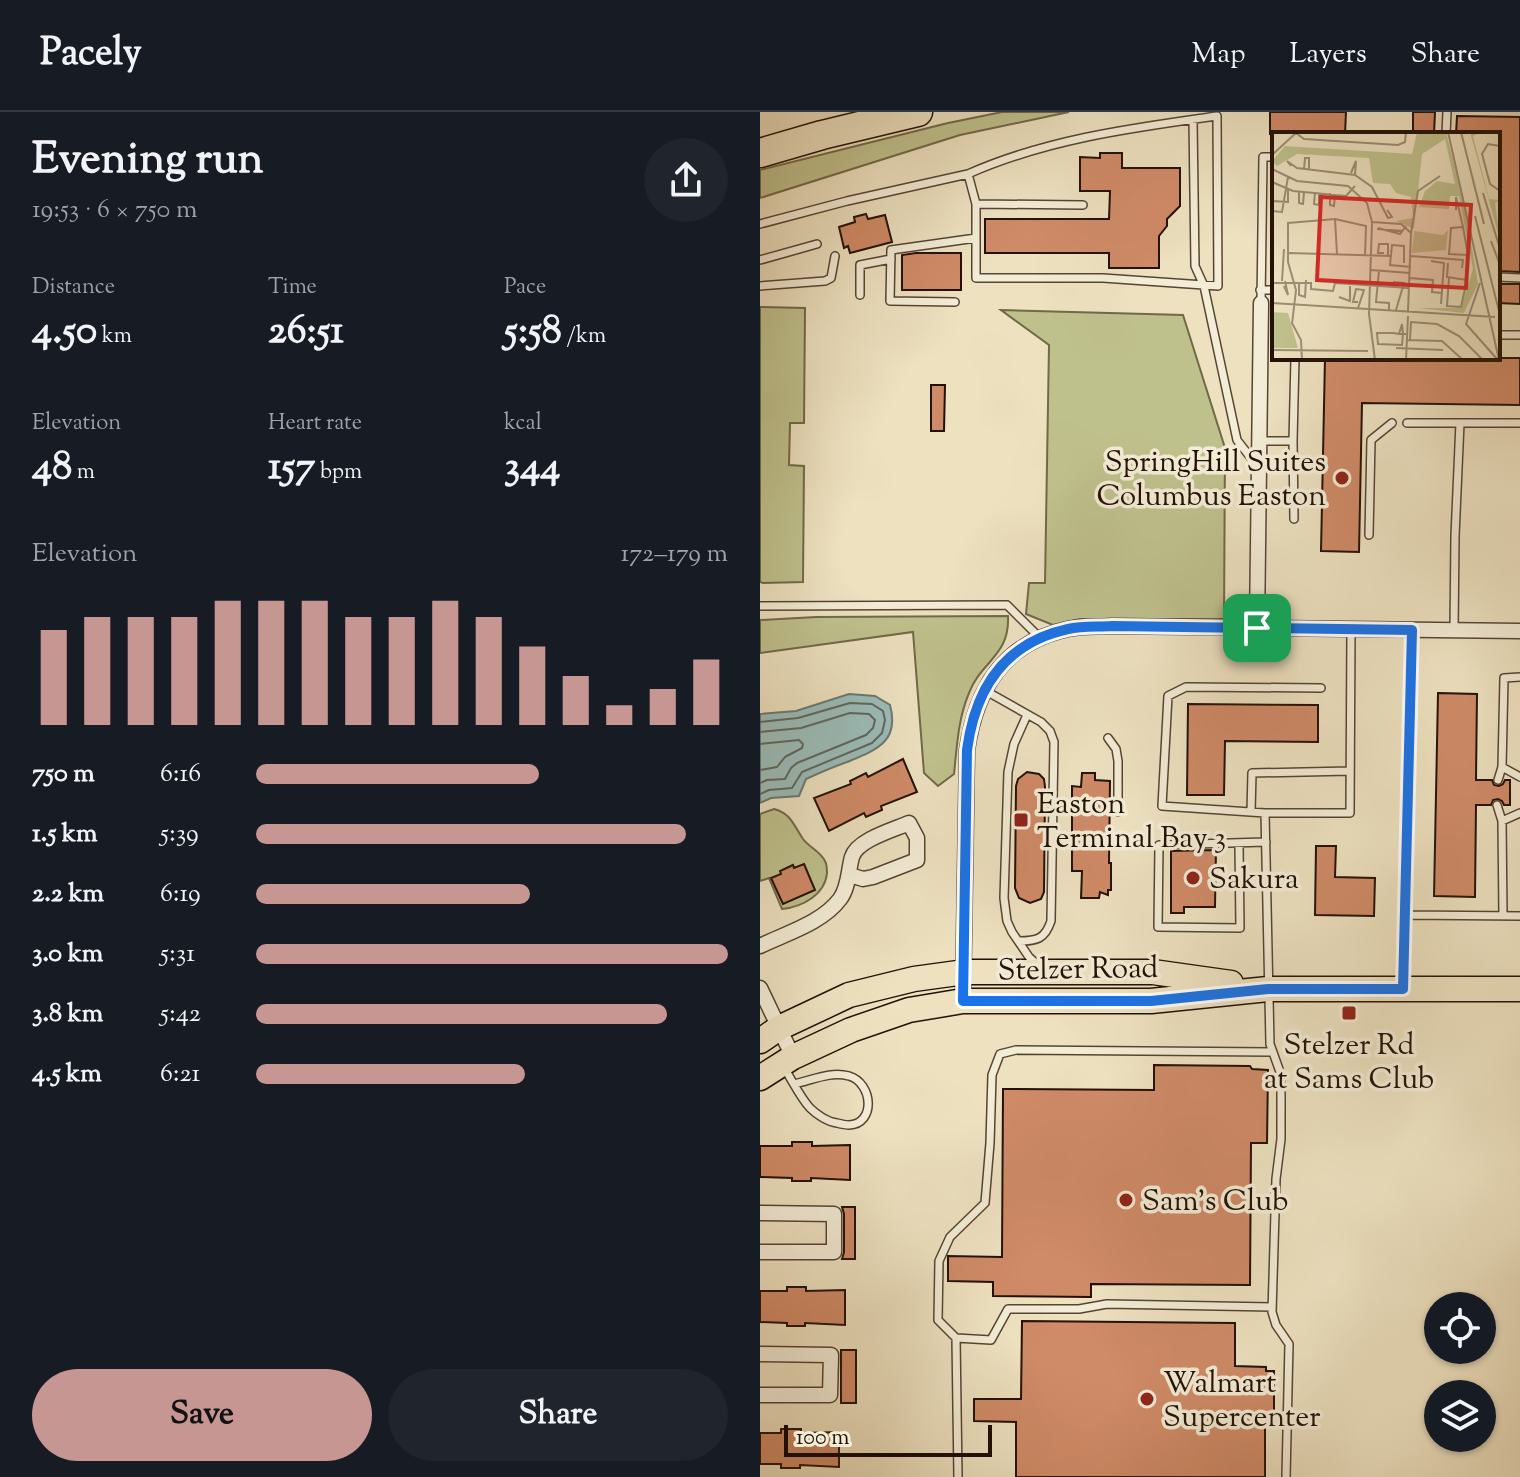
<!DOCTYPE html>
<meta charset="utf-8">
<style>
body{margin:0;font-family:"Sorts Mill Goudy",serif;background:#20242c;color:#f1f3f6;height:100vh;display:flex;flex-direction:column;font-size:30px;white-space:nowrap}
*{box-sizing:border-box;margin:0}
p{font-size:26px;color:#9ea1a6}
.icon{flex:none;width:44px;height:44px;fill:none;stroke:currentColor;stroke-width:2;stroke-linecap:round;stroke-linejoin:round}
.map{position:relative;flex:1;overflow:hidden}
.drawer{display:flex;flex-direction:column;background:#171b24;width:760px}
.drawer>*{flex:none}
.tools{position:absolute;left:664px;top:1180px;display:grid;gap:16px}
.tools a{display:grid;place-items:center;width:72px;height:72px;border-radius:50%;background:#171b24;box-shadow:0 2px 6px #0004;font-size:40px}
.scale{position:absolute;left:24px;bottom:20px;width:208px;box-sizing:border-box;padding-left:8px;border:4px solid #231104;border-top:0;font-size:22px;line-height:28px;white-space:nowrap;color:#231104;-webkit-text-stroke:6px #f3ecd6;paint-order:stroke}
.pin{position:absolute;display:grid;place-items:center;width:68px;height:68px;color:#fff;margin:-34px;border-radius:16px;box-shadow:0 4px 12px #0006}
.round{display:grid;place-items:center;flex:none;width:84px;height:84px;border-radius:42px;background:#20242c}
.headline{display:flex;align-items:center;justify-content:space-between;height:136px;padding:0 32px}
h1{font-size:44px;font-weight:800;line-height:60px}
.figures{display:grid;grid-template-columns:repeat(3,1fr);gap:12px;height:136px;padding:8px 32px}
.figures div{display:grid;align-content:center}
.figures b{font-size:40px;font-weight:800}
.figures small{font-size:22px;font-weight:400}
.figures p{font-size:22px}
.chart{height:224px;padding:16px 32px}
.chart p{display:flex;justify-content:space-between}
.chart svg{width:100%;height:144px;margin-top:8px;stroke:#c59692;stroke-width:6}
.action{display:flex;gap:16px;margin-top:auto;padding:16px 32px}
.action a{flex:1;height:92px;border-radius:48px;background:#c59692;color:#111;font-size:32px;font-weight:800;line-height:92px;text-align:center}
.action a+a{background:#20242c;color:#f1f3f6}
ul{padding:0 32px;list-style:none;font-size:26px}
li{display:grid;grid-template-columns:128px 96px 1fr;align-items:center;height:60px}
li i{height:20px;border-radius:10px;background:#c59692}
header{display:flex;align-items:center;gap:48px;box-sizing:border-box;height:112px;padding:0 40px;background:#171b24;border-bottom:2px solid #363941}
header strong{font-size:38px}
nav{display:flex;gap:44px;margin-inline-start:auto;font-size:28px}
main{display:flex;flex:1;min-height:0}
.map>svg:first-child{display:block}
.green{fill:#bfc18d;stroke:#716948;stroke-width:2}
.water{fill:#9bbcb9;stroke:#6b7871;stroke-width:2}
.lines{fill:none;stroke-linecap:round;stroke-linejoin:round}
.shore{stroke:#5f665e;stroke-width:2}
.building{fill:#cf8a67;stroke:#231104;stroke-width:2}
.service-casing{stroke:#564533;stroke-width:10}
.minor-casing{stroke:#564533;stroke-width:17}
.primary-casing{stroke:#231104;stroke-width:27}
.motorway-casing{stroke:#231104;stroke-width:31}
.service{stroke:#f3ecd6;stroke-width:7}
.minor{stroke:#f3ecd6;stroke-width:14}
.primary{stroke:#ede1c0;stroke-width:24}
.motorway{stroke:#ede1c0;stroke-width:28}
.route-casing{stroke:#fff;stroke-width:16}
.route{stroke:#1a73e8;stroke-width:10}
.poi-dot{fill:#8f2418;stroke:#f3ecd6;stroke-width:3}
.labels{text-anchor:middle;stroke-width:7;stroke-linejoin:round;paint-order:stroke}
.poi-label{font-size:30px;fill:#231104;stroke:#f3ecd6;text-anchor:start}
.street-label{font-size:30px;fill:#231104;stroke:#f3ecd6}
.inset-road{fill:none;stroke:#9c8e75;stroke-width:2}
.view{fill:#d62828;fill-opacity:0.15;stroke:#d62828;stroke-width:4}
.inset-edge{fill:none;stroke:#231104;stroke-width:4}
</style>
<header>
<strong>Pacely</strong>
<nav><a>Map</a><a>Layers</a><a>Share</a></nav>
</header>
<main>
<section class="drawer">
<div class="headline"><div><h1>Evening run</h1><p>19:53 · 6 × 750 m</p></div><a class="round"><svg class="icon" aria-label="share" viewBox="0 0 24 24"><path d="M12 15V3M7 8l5-5 5 5M5 13v7h14v-7"/></svg></a></div>
<div class="figures">
<div><p>Distance</p><b>4.50<small> km</small></b></div>
<div><p>Time</p><b>26:51</b></div>
<div><p>Pace</p><b>5:58<small> /km</small></b></div>
</div>
<div class="figures">
<div><p>Elevation</p><b>48<small> m</small></b></div>
<div><p>Heart rate</p><b>157<small> bpm</small></b></div>
<div><p>kcal</p><b>344</b></div>
</div>
<div class="chart"><p><span>Elevation</span>172–179 m</p>
<svg viewBox="0 0 160 44" preserveAspectRatio="none"><path d="M5 44V15M15 44V11M25 44V11M35 44V11M45 44V6M55 44V6M65 44V6M75 44V11M85 44V11M95 44V6M105 44V11M115 44V20M125 44V29M135 44V38M145 44V33M155 44V24"/></svg>
</div>
<ul>
<li><b>750 m</b>6:16<i style="width:60%"></i></li>
<li><b>1.5 km</b>5:39<i style="width:91%"></i></li>
<li><b>2.2 km</b>6:19<i style="width:58%"></i></li>
<li><b>3.0 km</b>5:31<i style="width:100%"></i></li>
<li><b>3.8 km</b>5:42<i style="width:87%"></i></li>
<li><b>4.5 km</b>6:21<i style="width:57%"></i></li>
</ul>
<div class="action"><a>Save</a><a>Share</a></div>
</section>
<div class="map">
<svg width="760" height="1365" viewBox="0 0 760 1365">
<rect width="100%" height="100%" fill="#ede1c0"/>
<filter id="stains"><feTurbulence type="fractalNoise" baseFrequency=".0025" numOctaves="4"/><feColorMatrix values="0 0 0 0 .2 0 0 0 0 .09 0 0 0 0 .02 0 0 0 .5 -.17"/></filter>
<radialGradient id="worn" r=".72"><stop offset=".6" stop-color="#630" stop-opacity="0"/><stop offset="1" stop-color="#630" stop-opacity=".3"/></radialGradient>
<path class="green" d="M242,0H309L200,23L0,86V58L188,11Z
M0,195L45,196L44,311H30L29,353L44,354L43,470L3,471L0,470Z
M241,198L423,203L465,336L464,507H320L293,513L266,502L269,471H285L289,233Z
M248,504C250,544 221,549 209,581C198,607 197,634 194,662L178,674L164,661L153,520L0,541V508L56,505Z
M14,697C31,701 34,714 43,727C49,735 61,740 65,749C67,753 67,757 67,761C65,783 42,795 22,797L9,766L0,769V702Z"/>
<path class="water" d="M89,582L115,584L130,593C140,630 116,638 87,650C73,655 59,661 46,667L39,684L11,686L0,691V602L36,599Z"/>
<g class="lines">
<path class="shore" d="M0,610L38,606L90,591L112,592L123,599L125,608L122,621L112,631L42,660L32,676L9,678L0,682
M0,620L41,616L90,601L109,602L115,608L113,616L106,623L37,651L31,656L25,667L7,668L0,671
M0,632L39,628L43,632L42,636L25,645L17,655L0,658"/>
</g>
<path class="building" d="M510,0H586L585,22H510Z
M653,0H675L674,22H653Z
M697,4L760,5V160L738,159V22H696Z
M340,41H362V56H420V94L407,107V114L399,124V156H349V141H225V107H349L350,79H320V45L340,46Z
M106,102L108,107L125,103L132,130L90,141L88,134L84,136L79,115L95,110L94,105Z
M156,141H201V178H142V143Z
M738,172H760V192L738,191Z
M565,246H760V293L602,291L599,440L561,439Z
M171,273H185L184,319H171Z
M678,581L717,582L716,668H732L734,673L739,674L743,672L745,668H750V693H744L742,689L738,687L733,688L731,693H716L715,785L674,784Z
M428,592L558,593V630L465,629L464,683H427Z
M143,647L157,680L121,694L122,698L106,705L104,701L69,719L54,686L91,672L90,669L106,661L108,665Z
M267,660L279,662L284,667L285,675L284,780L281,787L270,791L259,786L255,776L256,674L258,667Z
M322,661H335V668L350,669L349,751H351V778H348V783L340,780L339,786H321L322,759H312V674L321,675Z
M556,734H576L575,765L615,766L614,804L555,803Z
M456,738L455,795H424V801H411V739Z
M44,752L55,778L23,792L11,766L21,762L20,759L33,753L34,756Z
M394,953L490,954L492,957L508,958L507,1031H491L490,1173L331,1172V1185L233,1184V1170L188,1169V1144L242,1145L243,977L394,978Z
M32,1030H52V1034L90,1033V1068L51,1066V1069H32V1066L0,1065V1034H32Z
M82,1095H95V1147H82L84,1140V1102Z
M27,1175H46V1179L85,1178V1213L45,1211V1214H27V1211L0,1210V1179H27Z
M262,1209L475,1211V1254L506,1255V1259H514V1315H505V1365H256V1310L214,1309V1287H261Z
M81,1238H96V1291H81Z
M21,1317H41V1321L79,1320V1355L40,1353V1356H21V1352H0V1321H21Z"/>
<g class="lines">
<g class="service-casing">
<path id="service" d="M457,4L458,174L343,166H216V92L208,62C287,27 372,16 457,4Z
M433,8L435,154L444,174L477,328L498,355
M686,22L687,0
M216,92L323,93
M0,112L87,89L208,62
M0,148L57,132
M738,165L760,166
M0,174L65,169L71,166L75,144
M500,178H514
M100,183V153L131,147
M195,190L130,189L131,138L216,126
M501,191L503,45H514
M738,223H760
M647,311H700
M500,329H533L534,407
M533,329L535,246
M609,423L611,328L632,311
M0,494L247,493L280,526
M694,518L695,424L700,311H760
M561,576L426,575L408,584L402,694L505,701H590L591,517
M226,579L281,610L290,619L294,630L291,809C285,827 277,829 259,829
M267,603L254,632L248,660L244,786L247,809L252,820L269,845L279,854
M348,626L356,637L358,649V700
M742,655L760,665
M738,668L742,655L744,566L760,565
M737,693L742,709L743,804
M491,700L492,661L590,659
M505,701L510,932L520,960L521,976V1027L516,1067L512,1200L516,1213L529,1232L526,1365
M742,709L760,701
M479,732L480,816L398,815L399,733L506,730
M645,803L760,804
M643,875L652,518
M23,954C32,968 40,985 50,996C57,1003 68,1010 77,1011C81,1012 85,1013 89,1013C116,1012 113,971 89,964C70,959 53,968 34,972
M196,1226L178,1208L179,1149L190,1125L225,1091L230,1031L232,963L240,942L256,938L512,940
M198,1365L196,1226L231,1228L248,1197H319L347,1192L512,1195"/>
</g>
<g class="minor-casing">
<path id="minor" d="M497,516L501,191
M0,834C27,821 62,811 80,787C89,775 88,759 92,745C97,728 133,718 149,711L157,726V748L113,765L103,767L90,763
M0,876L33,945
M203,889L207,638C216,577 243,531 308,517C322,514 337,515 352,514L760,519
M0,1101L74,1102V1140H0
M0,1242L71,1243L70,1283H0"/>
</g>
<g class="primary-casing">
<path id="primary" d="M0,929L19,916L89,883L154,867L205,860H393L471,871
M0,966L33,945L91,918L149,898L203,889H391L508,877H760"/>
</g>
<g class="motorway-casing">
<path id="motorway" d="M0,41L62,23L158,0"/>
</g>
<use href="#service" class="service"/>
<use href="#minor" class="minor"/>
<use href="#primary" class="primary"/>
<use href="#motorway" class="motorway"/>
</g>
<g class="lines">
<g class="route-casing">
<path id="route" d="M352,514L652,518L643,877H508L391,889H203L207,638C215,577 244,531 308,517C322,514 337,515 352,514Z"/>
</g>
<use href="#route" class="route"/>
</g>
<g class="poi-dot">
<circle cx="582" cy="366" r="8"/>
<rect x="253" y="700" width="16" height="16" rx="4"/>
<circle cx="433" cy="766" r="8"/>
<rect x="581" y="893" width="16" height="16" rx="4"/>
<circle cx="366" cy="1088" r="8"/>
<circle cx="387" cy="1287" r="8"/>
</g>
<g class="labels">
<g class="poi-label">
<text x="566" y="359" text-anchor="end">SpringHill Suites<tspan x="566" dy="34">Columbus Easton</tspan></text>
<text x="277" y="701">Easton<tspan x="277" dy="34">Terminal Bay 3</tspan></text>
<text x="449" y="776">Sakura</text>
<text x="589" y="942" text-anchor="middle">Stelzer Rd<tspan x="589" dy="34">at Sams Club</tspan></text>
<text x="382" y="1098">Sam's Club</text>
<text x="403" y="1280">Walmart<tspan x="403" dy="34">Supercenter</tspan></text>
</g>
<g class="street-label">
<text transform="translate(318 856) rotate(-1)" y="10">Stelzer Road</text>
</g>
</g>
<g transform="translate(512 20)">
<rect width="228" height="228" fill="#ede1c0"/>
<path d="M145,0H174L193,75L206,152L192,181L146,176H189L201,137L187,64H178L177,77L147,75L153,59L165,49L183,52L173,7L150,22L142,97L124,89L141,86L139,65L124,61L118,52L101,51L97,26L25,22L5,34L0,29L13,14L140,22ZM198,0H209L201,4L217,67L228,68L223,71L228,108ZM176,98L174,118L140,121L142,99L171,103ZM0,180L16,181L26,216H0Z" fill="#bfc18d"/>
<path class="inset-road" d="M176,0L227,228M189,0L212,92M24,1L32,7L126,13L133,10L134,0M228,14L216,12L210,22L218,52L228,59M0,23L25,0M19,34L15,29L25,36L83,43L100,55L116,86L120,85L115,78M0,37L25,49L76,54L95,71L100,90L97,182L103,228M32,37L33,26H37V37M79,41L84,29L83,43M0,50L21,59L74,64L83,54M27,59V71L31,72L32,60M43,60L42,72L47,73V61M58,61V73L62,74L63,62M211,61L228,117M0,69L16,70V58M184,78V65L191,95M0,79L10,80L16,45M203,84L228,183M63,87L94,94L93,124M100,90L129,92L139,101L136,179M191,95L196,123L177,122L179,96ZM106,96L128,102L134,94M105,97L131,99M139,101L146,59L168,44M219,109L228,133M17,121L119,124M112,121H106L107,112H116V124M139,124L191,128L190,136M159,129L172,131L169,172M132,131V114L120,113L118,133L139,135M176,131L175,145L195,148L189,175L175,174L177,146M99,138L138,141M107,139L104,170L117,171V178M138,146L161,148L160,160L170,161M10,149L12,117M27,150V163L33,165L34,148M121,150L132,151L124,178M0,151H39V157L61,159L63,151L137,156M208,151L194,192L225,227M12,154L16,163L13,149M67,165L78,169V154M0,171L223,185M86,176L92,158L84,157L81,170H86M20,191L29,208L30,228M20,192L24,158L16,130V91L63,87L65,122M127,202L130,192L131,202L130,213L106,212L105,201H122L127,202H134M134,208L170,209L191,228M138,208L139,190L165,192L187,204L211,228M124,216L171,218M0,218L96,219M134,228L136,184"/>
<path class="view" d="M49,65L199,73L194,156L45,148Z"/>
<rect width="228" height="228" class="inset-edge"/>
</g>
<rect width="100%" height="100%" filter="url(#stains)"/>
<rect width="100%" height="100%" fill="url(#worn)"/>
</svg>
<div class="tools">
<a><svg class="icon" aria-label="locate" viewBox="0 0 24 24"><circle cx="12" cy="12" r="6"/><path d="M12 2v4M12 18v4M2 12h4M18 12h4"/></svg></a>
<a><svg class="icon" aria-label="layers" viewBox="0 0 24 24"><path d="M12 4l9 5-9 5-9-5zM3 14l9 5 9-5"/></svg></a>
</div>
<div class="scale">100 m</div>
<div class="pin" style="left:497px;top:516px;background:#1e9e55"><svg class="icon" aria-label="arrive" viewBox="0 0 24 24"><path d="M6 21V4h12l-3 4 3 4H6"/></svg></div>
</div>
</main>
